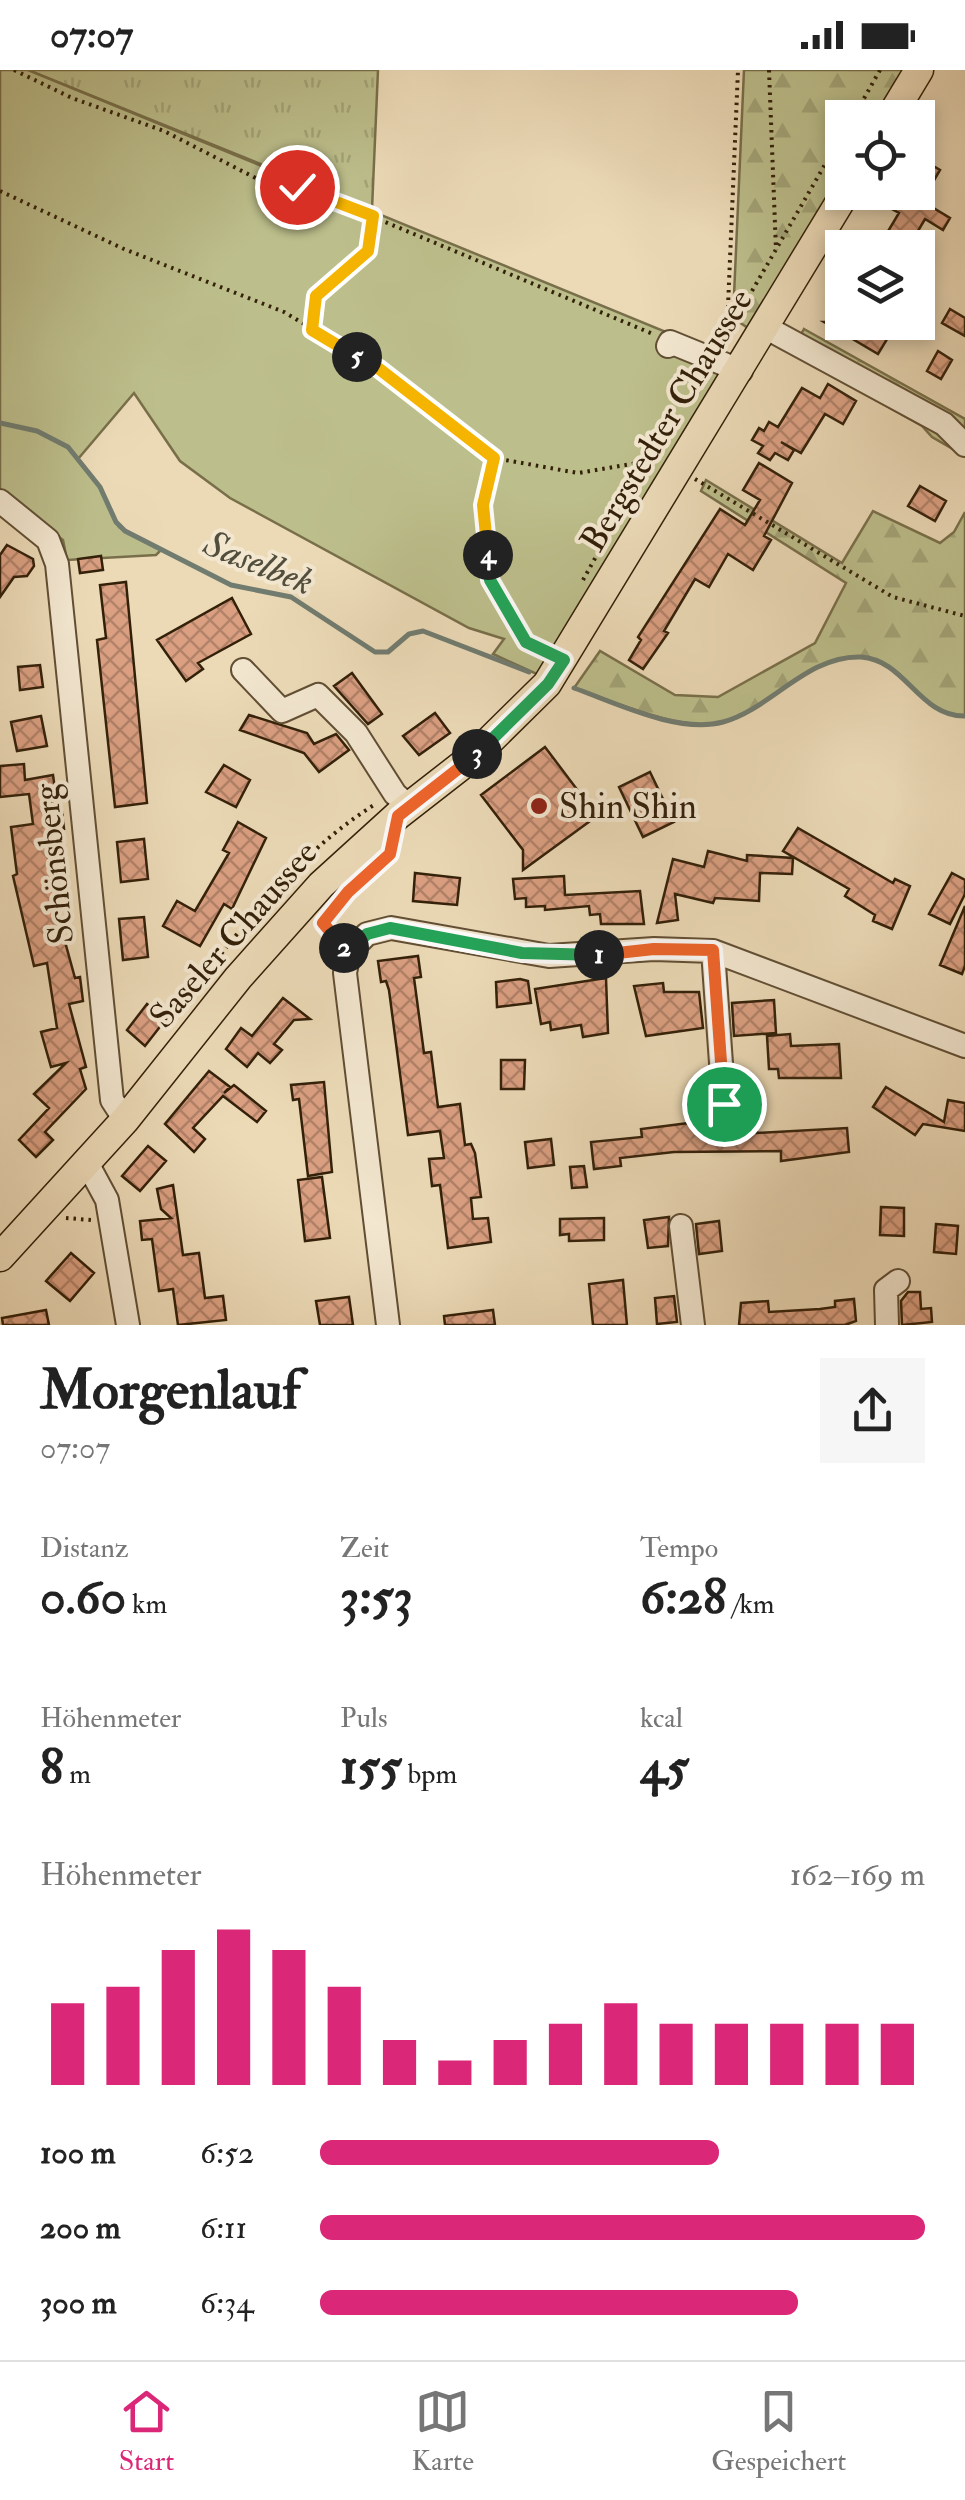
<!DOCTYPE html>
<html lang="de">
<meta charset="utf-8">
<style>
body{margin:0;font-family:"IM FELL Double Pica",serif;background:#f6f6f6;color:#222;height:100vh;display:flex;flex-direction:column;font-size:38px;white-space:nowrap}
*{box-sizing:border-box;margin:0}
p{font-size:32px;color:#767676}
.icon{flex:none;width:55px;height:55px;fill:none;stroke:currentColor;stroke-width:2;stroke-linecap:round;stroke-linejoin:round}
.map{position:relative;height:1255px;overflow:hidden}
.drawer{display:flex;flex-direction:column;background:#fff;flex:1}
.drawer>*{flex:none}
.buttons{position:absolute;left:825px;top:30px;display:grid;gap:20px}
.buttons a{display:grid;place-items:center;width:110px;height:110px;border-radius:0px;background:#fff;box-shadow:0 5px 15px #0003;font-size:50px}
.pin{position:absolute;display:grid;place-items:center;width:85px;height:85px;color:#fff;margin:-42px;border:5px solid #fff;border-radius:50%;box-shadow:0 2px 10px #0007}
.km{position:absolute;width:50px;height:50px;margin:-25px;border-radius:50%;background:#222;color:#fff;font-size:28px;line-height:50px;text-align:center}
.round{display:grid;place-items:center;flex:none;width:105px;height:105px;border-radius:0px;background:#f6f6f6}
.overview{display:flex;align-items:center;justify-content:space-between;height:170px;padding:0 40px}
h1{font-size:55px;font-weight:700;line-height:75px}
.metrics{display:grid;grid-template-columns:repeat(3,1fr);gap:15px;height:170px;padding:10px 40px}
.metrics div{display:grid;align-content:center}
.metrics b{font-size:50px;font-weight:700}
.metrics small{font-size:28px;font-weight:400}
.metrics p{font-size:28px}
.chart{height:280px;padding:20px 40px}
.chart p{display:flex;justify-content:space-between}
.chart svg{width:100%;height:180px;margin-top:10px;stroke:#db2777;stroke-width:6}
ul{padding:0 40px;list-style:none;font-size:32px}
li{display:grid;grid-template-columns:160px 120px 1fr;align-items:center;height:75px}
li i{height:25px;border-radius:12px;background:#db2777}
.status{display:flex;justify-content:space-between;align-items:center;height:70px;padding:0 50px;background:#fff;direction:ltr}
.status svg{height:28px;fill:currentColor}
.tabs{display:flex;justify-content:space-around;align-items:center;height:140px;border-top:2px solid #e0e0e0;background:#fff;font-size:28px;color:#767676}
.tabs a{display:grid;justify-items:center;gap:5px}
.tabs .selected{color:#db2777}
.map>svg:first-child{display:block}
.grass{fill:url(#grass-tufts);stroke:#786f4a;stroke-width:2.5}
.forest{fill:url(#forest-firs);stroke:#786f4a;stroke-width:2.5}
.park{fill:#bcbe8b;stroke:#786f4a;stroke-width:2.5}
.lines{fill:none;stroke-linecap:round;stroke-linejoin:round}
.stream{stroke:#717c70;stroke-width:5}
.building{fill:url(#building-cross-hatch);stroke:#332009;stroke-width:2.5}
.minor-casing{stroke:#614e34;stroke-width:26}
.major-casing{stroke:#332009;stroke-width:31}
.path{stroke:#332009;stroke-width:4;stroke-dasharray:2.5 5;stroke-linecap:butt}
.minor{stroke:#f3e7d0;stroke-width:22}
.major{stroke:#ecdab7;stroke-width:28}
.split-1-casing{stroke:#fff;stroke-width:20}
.split-2-casing{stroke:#fff;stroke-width:20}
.split-3-casing{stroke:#fff;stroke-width:20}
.split-4-casing{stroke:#fff;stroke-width:20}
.split-5-casing{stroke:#fff;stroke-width:20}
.split-6-casing{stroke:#fff;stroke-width:20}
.split-1{stroke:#f0652b;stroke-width:12}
.split-2{stroke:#22a559;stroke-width:12}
.split-3{stroke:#f0652b;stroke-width:12}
.split-4{stroke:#22a559;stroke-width:12}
.split-5{stroke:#f5b400;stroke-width:12}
.split-6{stroke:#f5b400;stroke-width:12}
.poi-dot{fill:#8f2418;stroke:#f3e7d0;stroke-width:4}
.labels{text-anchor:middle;stroke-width:8;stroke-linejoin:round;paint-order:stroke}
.street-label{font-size:35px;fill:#332009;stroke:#f3e7d0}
.poi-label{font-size:35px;fill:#332009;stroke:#f3e7d0;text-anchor:start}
.water-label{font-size:38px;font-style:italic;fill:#524e3d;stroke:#f3e7d0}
</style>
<div class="status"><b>07:07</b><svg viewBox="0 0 49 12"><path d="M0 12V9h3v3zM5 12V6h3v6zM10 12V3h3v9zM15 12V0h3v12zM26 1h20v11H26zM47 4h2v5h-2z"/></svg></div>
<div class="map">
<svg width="965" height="1255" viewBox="0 0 965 1255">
<defs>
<pattern id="grass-tufts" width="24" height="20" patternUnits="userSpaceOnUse" patternTransform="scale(2.5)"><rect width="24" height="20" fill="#bcbe8b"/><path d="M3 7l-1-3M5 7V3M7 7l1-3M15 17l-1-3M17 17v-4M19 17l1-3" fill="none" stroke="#a2a377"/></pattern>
<pattern id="forest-firs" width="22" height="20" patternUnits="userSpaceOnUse" patternTransform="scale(2.5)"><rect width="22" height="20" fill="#bcbe8b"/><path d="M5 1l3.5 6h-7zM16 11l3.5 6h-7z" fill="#a2a377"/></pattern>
<pattern id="building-cross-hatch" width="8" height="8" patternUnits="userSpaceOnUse" patternTransform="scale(2.5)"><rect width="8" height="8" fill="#dba082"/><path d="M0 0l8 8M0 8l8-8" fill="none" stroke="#b28269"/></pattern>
</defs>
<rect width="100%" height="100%" fill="#ecdab7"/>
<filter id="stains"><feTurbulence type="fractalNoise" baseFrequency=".002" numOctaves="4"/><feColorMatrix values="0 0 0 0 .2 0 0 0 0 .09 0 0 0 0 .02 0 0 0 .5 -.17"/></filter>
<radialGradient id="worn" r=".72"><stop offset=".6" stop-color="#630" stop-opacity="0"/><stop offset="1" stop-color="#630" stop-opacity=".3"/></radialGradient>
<path class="grass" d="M28,0H378L372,139Z"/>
<path class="forest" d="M744,0H918L890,47L842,48V122L760,266L733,248Z
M804,259L965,349V386L932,367L922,356L791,282Z
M706,410L842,493L873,441L940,473L954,462L965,442V646C919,647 906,591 861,587C808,583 771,640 723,652C682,663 613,631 574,618L600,581L675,625L718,627L815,573L846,513L701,421Z"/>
<path class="park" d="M0,0H28L744,294L541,606L493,584L504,569L469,558L230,428L180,391L134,323L78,389L100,417L119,457L162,479L156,485L67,490L63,470L0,425Z"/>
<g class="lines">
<path class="stream" d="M0,353L37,361L68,377L100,417L116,452L125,461L231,515L291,527L375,582H388L409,564L423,561L529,602
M574,618C616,633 678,664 723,652C771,639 807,585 861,587C906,590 919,647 965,646"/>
</g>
<path class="building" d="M918,87L940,100L922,131L950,148L943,160L925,149L908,178H878L899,143L892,139L901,125L918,129Z
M950,239L965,248V266L942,253Z
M824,252H878L892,261L878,284Z
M938,281L952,290L941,309L927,301Z
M828,314L856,331L843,354L825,344L801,383L781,372L794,380L788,390L775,383L770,390L758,383L763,376L752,370L759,358L764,361L769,352L778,357L802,318L820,328Z
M759,393L792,413L764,466L771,470L753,500L728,484L709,517L695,509L664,561L668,563L643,599L629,590L641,570L638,567L720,439L745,455L760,430L743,420Z
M920,416L946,431L935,451L908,436Z
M7,475L33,489L34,496L27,506L14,507L0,527V485Z
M101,486L103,500L80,503L78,489Z
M126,512L147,733L115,737L97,570L106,568L100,515Z
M232,528L251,564L198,593L203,599L186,611L157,570Z
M40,595L43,617L20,620L18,597Z
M352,603L382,644L368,654L334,616Z
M435,643L450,663L419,685L403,666Z
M249,645L307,663L314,674L336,664L349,680L319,702L304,683L240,660Z
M41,646L47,676L17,681L11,652Z
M545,677L597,746L523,800V780L481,725Z
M24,694L25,710L53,705L57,733H61L64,759L50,761L53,780L46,781L59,826L53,828L75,908L80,907L83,931L69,934L86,997L80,999L86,1019L45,1062L53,1070L36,1087L19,1070L49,1038L34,1024L66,993L51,997L41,962L57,958L47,893L34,896L13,806L17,804L11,757L33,754L29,724L0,727V696Z
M224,695L250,710L236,737L206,722Z
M650,702L674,752L643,767L619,717Z
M238,752L266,768L232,839L224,834L200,876L163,856L177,831L195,841L229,783L223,780Z
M798,758L893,813L895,809L910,816L892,859L873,851L875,845L845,826L849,819L783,781Z
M144,769L148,809L121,812L117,772Z
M708,781L747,791V785L793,788L792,804L760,803L759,831L715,828L713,833L675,824L678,850L657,853L673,789L704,797Z
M415,803L460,808L457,835L413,831Z
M952,803L965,810V824L950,854L929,844Z
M564,806L565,825L640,821L644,854H601L600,844L590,845L589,836L545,840V836L526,837V828L515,829L513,809Z
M965,836V896L962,904L940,895Z
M144,847L148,887L123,890L119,849Z
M418,886L421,907L414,908L424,983L431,982L438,1037L460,1034L465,1075L471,1074L475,1083L481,1127L471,1128L473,1149L488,1148L491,1172L448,1178L440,1115L432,1116L429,1089L444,1088L440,1061L408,1065L389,920L386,911L381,912L378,891Z
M606,908L608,963L583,967L581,955L551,960L550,952L541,954L535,919Z
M520,909L528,911L531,933L497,937L496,912Z
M663,913L664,922H699L703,958L646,966L634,916Z
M283,928L310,949L294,950L274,974L282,980L270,993L258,983L247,997L226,979L241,958L252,966Z
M774,930L776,963L734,966L732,933Z
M147,934L166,949L145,976L127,960Z
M790,964L791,976L839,974L841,1008H779L778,999H769L767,966Z
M501,990H525L524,1019H501Z
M209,1001L230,1017L224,1023L234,1015L266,1041L257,1052L223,1026L193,1058L205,1069L194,1082L165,1054Z
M324,1012L332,1102L308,1106L299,1029L293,1030L291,1015Z
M886,1017L944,1052L948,1030L965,1033V1061L923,1054L915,1065L873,1037Z
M713,1050L714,1054L756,1050L757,1063L847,1058L849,1082L781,1091V1081L674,1082L620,1088L621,1096L594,1099L591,1072L642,1067L641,1059Z
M551,1069L554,1095L528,1098L525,1072Z
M148,1076L166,1091L140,1121L122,1106Z
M584,1096L587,1117L572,1118L570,1097Z
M322,1107L330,1168L305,1171L298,1110Z
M173,1115L183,1185L199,1183L205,1228L223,1226L226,1250L178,1255L173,1219L159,1221L152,1169L142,1170L140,1151L171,1148L161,1139L157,1119Z
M881,1137L904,1138V1166L880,1165Z
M669,1147L668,1176L648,1178L644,1150Z
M604,1148V1170L569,1171V1164L560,1165V1149Z
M719,1151L722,1181L699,1184L696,1154Z
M936,1154L958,1156L956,1184L934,1182Z
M71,1183L94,1203L70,1231L46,1211Z
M623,1210L627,1255H593L589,1214Z
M908,1222H920L921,1239L931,1238L932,1252L902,1255L901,1231Z
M674,1226L677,1252L657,1254L655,1228Z
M349,1227L353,1255H320L316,1231Z
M854,1229L856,1251L845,1255H739L741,1233L768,1231L769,1242L820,1239L835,1237V1231Z
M46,1240L49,1255H3L2,1248Z
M493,1240L495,1255H445L444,1246Z"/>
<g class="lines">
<g class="minor-casing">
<path id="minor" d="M765,257L944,354L965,375
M668,276L670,272L741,301
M0,431L48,470L57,494L112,1030L125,1050
M243,600L282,641L318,625L356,663L395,724L410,737
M713,881L724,1035
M87,1093L107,1130L128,1255
M681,1156L693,1255
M388,1255L345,903L349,882L367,864L391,858L549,886L654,879L713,881L965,976
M887,1255L886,1220L898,1211"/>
</g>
<g class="major-casing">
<path id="major" d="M890,48L919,0
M0,1187L125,1050L238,908L321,815L398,745L475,685L547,614L846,122"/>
</g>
<path class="path" d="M14,0L72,28L164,61L279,120L297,117L323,126L653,264
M769,0L776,180
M853,48L880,0
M0,121L124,179L284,242L378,298L494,388L578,403L655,390
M312,260L316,226L368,181L373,146
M727,260L738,0
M722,273L842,65
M494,388C490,403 484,420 483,435C480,484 497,559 544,581
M695,409L893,527L965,546
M583,510L598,483
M333,870L323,853L346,825
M180,945L185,929C243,857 296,784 374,735
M66,1148L91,1150"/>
<use href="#minor" class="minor"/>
<use href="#major" class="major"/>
</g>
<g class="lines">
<g class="split-1-casing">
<path id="split-1" d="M599,885L654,879L713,880L724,1034"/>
</g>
<g class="split-2-casing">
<path id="split-2" d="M344,878L349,882L367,864L390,858L522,883L599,885"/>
</g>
<g class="split-3-casing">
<path id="split-3" d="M344,878L323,853L348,822L390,784L398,746L477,684"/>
</g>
<g class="split-4-casing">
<path id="split-4" d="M477,684L548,614L564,590L526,572L490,510L488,485"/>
</g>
<g class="split-5-casing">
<path id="split-5" d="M357,287L378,298L494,388L483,435L488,485"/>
</g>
<g class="split-6-casing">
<path id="split-6" d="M297,117L373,146L368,181L316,226L312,260L357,287"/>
</g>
<use href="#split-1" class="split-1"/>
<use href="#split-2" class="split-2"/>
<use href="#split-3" class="split-3"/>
<use href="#split-4" class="split-4"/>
<use href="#split-5" class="split-5"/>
<use href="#split-6" class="split-6"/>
</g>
<circle class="poi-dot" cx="539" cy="736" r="10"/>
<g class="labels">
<g class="street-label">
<text transform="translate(666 350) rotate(-59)" y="12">Bergstedter Chaussee</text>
<text transform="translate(53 794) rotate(-96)" y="12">Schönsberg</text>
<text transform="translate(233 864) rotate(-49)" y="12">Saseler Chaussee</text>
</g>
<g class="poi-label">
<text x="559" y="748">Shin Shin</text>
</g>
<g class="water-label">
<text transform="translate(259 492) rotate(22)" y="13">Saselbek</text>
</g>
</g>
<rect width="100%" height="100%" filter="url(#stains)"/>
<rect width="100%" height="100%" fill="url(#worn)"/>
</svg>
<div class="buttons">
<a><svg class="icon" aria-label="locate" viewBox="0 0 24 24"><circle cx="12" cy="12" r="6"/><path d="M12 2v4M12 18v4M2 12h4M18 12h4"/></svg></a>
<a><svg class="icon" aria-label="layers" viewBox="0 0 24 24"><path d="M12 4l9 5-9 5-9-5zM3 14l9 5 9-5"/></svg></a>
</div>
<div class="pin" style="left:724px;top:1034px;background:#1e9e55"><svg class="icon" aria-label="arrive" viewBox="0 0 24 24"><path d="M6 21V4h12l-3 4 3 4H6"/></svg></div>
<div class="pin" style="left:297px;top:117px;background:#d93025"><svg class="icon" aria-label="check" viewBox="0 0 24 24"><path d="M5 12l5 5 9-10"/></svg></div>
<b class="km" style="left:599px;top:885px">1</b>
<b class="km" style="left:344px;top:878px">2</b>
<b class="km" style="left:477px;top:684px">3</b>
<b class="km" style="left:488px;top:485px">4</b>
<b class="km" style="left:357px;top:287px">5</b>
</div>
<section class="drawer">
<div class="overview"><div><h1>Morgenlauf</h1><p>07:07</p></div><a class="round"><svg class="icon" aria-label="share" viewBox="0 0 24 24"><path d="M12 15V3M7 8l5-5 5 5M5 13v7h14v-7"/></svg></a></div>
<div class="metrics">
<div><p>Distanz</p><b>0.60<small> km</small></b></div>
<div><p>Zeit</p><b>3:53</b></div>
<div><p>Tempo</p><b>6:28<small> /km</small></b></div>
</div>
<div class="metrics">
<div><p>Höhenmeter</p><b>8<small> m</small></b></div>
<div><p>Puls</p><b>155<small> bpm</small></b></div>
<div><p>kcal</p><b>45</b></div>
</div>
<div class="chart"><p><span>Höhenmeter</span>162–169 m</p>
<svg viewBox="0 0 160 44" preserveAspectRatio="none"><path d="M5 44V24M15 44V20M25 44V11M35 44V6M45 44V11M55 44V20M65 44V33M75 44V38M85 44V33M95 44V29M105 44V24M115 44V29M125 44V29M135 44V29M145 44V29M155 44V29"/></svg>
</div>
<ul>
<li><b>100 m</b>6:52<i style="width:66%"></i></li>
<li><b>200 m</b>6:11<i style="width:100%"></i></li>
<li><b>300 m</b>6:34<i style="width:79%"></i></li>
</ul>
</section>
<nav class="tabs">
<a class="selected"><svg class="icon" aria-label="home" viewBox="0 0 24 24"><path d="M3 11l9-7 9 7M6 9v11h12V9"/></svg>Start</a>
<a><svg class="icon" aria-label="map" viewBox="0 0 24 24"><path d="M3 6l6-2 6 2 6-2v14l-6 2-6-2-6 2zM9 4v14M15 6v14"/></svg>Karte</a>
<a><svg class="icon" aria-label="saved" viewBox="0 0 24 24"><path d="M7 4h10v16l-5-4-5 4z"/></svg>Gespeichert</a>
</nav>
